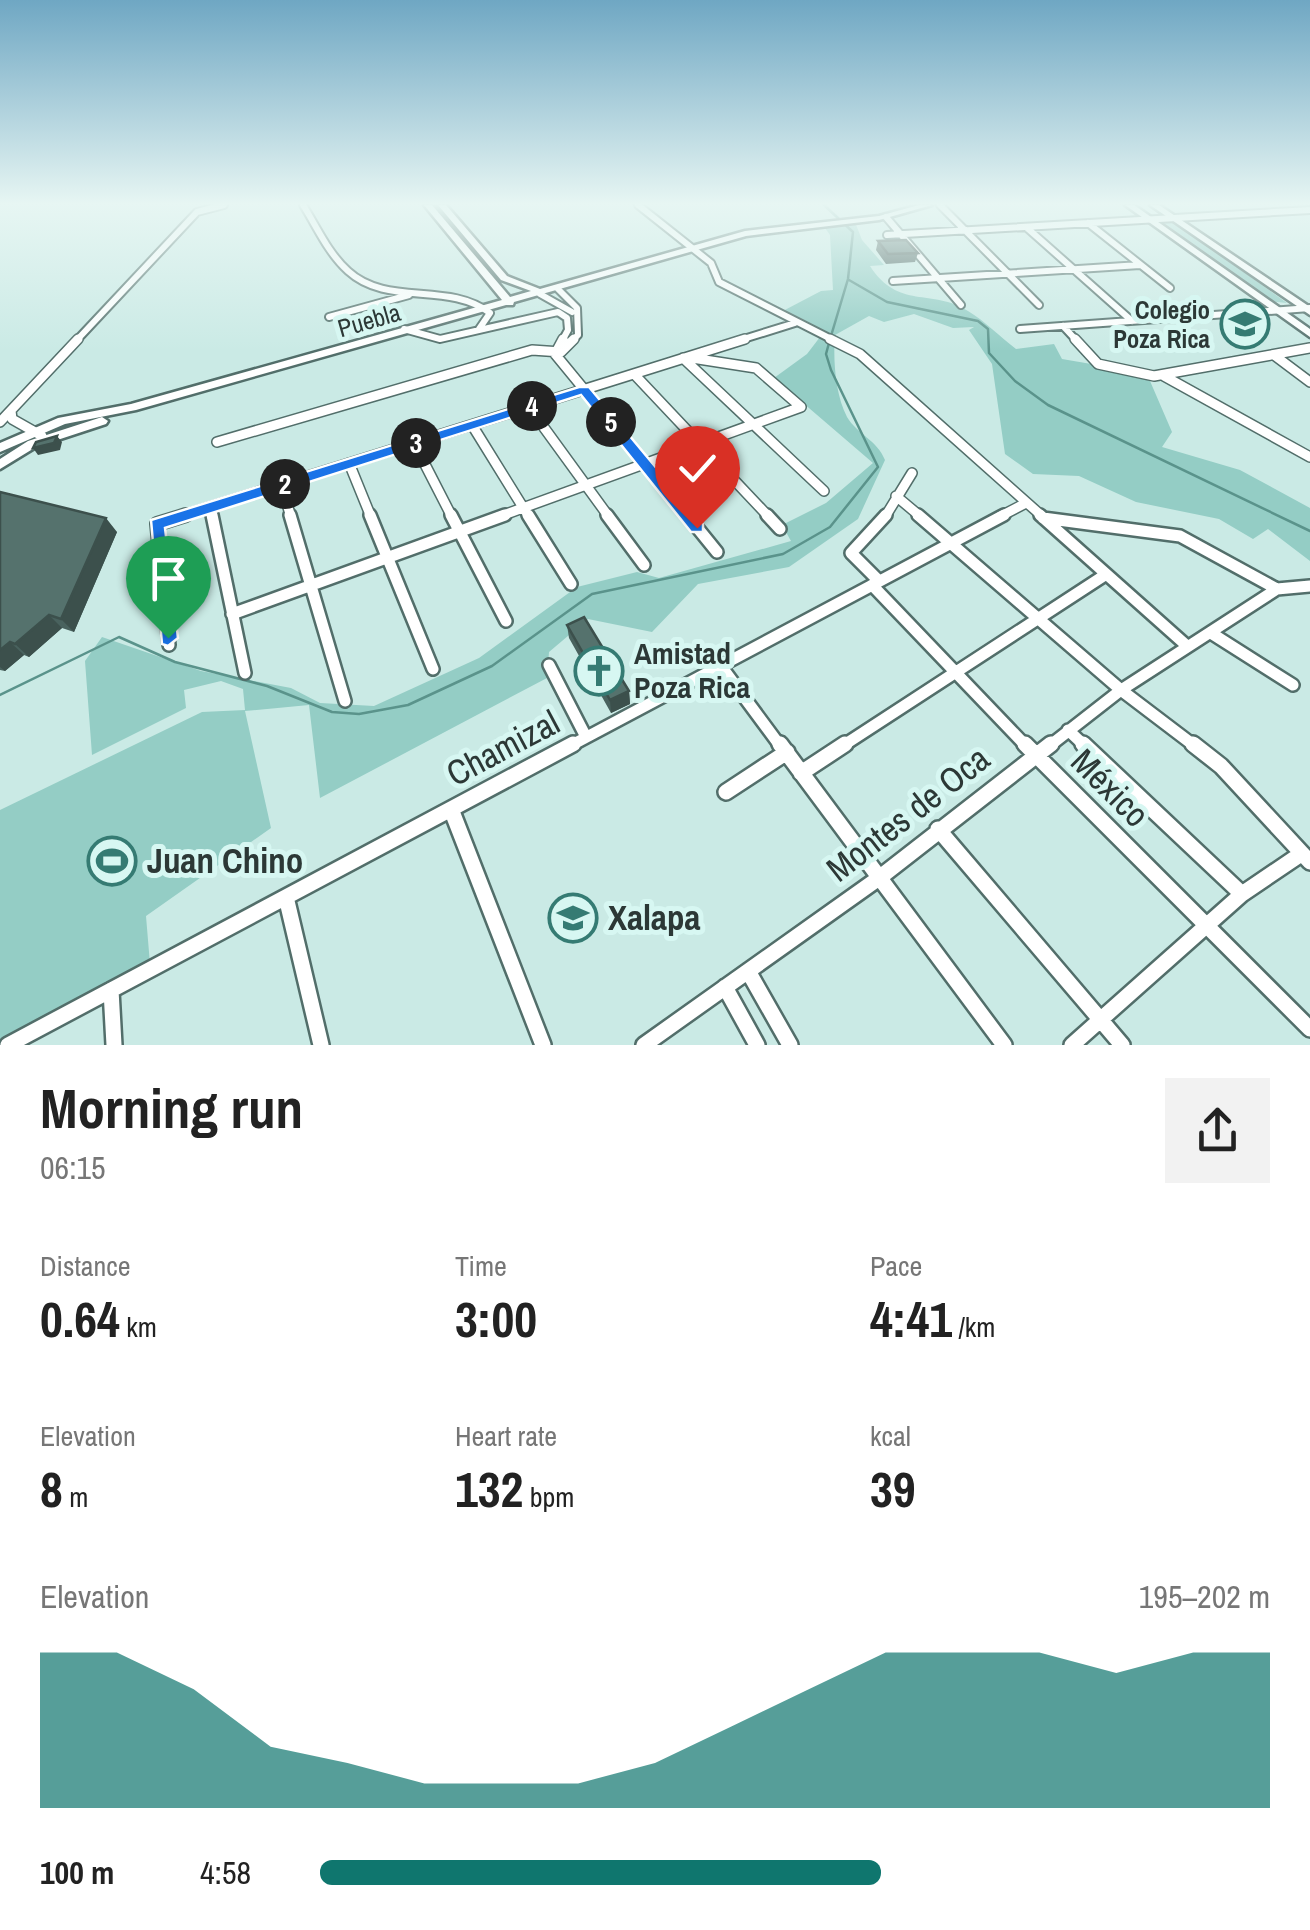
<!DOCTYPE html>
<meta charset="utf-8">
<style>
body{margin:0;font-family:"Archivo Narrow",sans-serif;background:#f2f2f2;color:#222;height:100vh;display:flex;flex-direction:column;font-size:38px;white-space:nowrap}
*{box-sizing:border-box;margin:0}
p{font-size:32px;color:#767676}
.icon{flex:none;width:55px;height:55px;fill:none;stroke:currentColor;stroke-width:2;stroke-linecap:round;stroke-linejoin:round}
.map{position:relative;height:1045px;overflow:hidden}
.drawer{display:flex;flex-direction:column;background:#fff;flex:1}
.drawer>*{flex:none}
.pin{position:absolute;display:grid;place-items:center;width:85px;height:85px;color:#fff;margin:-102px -42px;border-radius:50% 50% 50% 0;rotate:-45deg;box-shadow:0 0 10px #0007}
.pin .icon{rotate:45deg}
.km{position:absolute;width:50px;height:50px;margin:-25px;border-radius:50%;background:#222;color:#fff;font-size:28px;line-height:50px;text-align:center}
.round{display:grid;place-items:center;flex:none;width:105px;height:105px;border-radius:0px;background:#f2f2f2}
.summary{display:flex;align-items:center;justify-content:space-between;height:170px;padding:0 40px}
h1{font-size:55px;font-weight:700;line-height:75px}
.figures{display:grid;grid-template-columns:repeat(3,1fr);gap:15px;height:170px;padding:10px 40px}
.figures div{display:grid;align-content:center}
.figures b{font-size:50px;font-weight:700}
.figures small{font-size:28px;font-weight:400}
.figures p{font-size:28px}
.chart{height:280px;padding:20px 40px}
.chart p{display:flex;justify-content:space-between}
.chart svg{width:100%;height:180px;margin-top:10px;fill:#0f766e;opacity:.7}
ul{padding:0 40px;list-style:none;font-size:32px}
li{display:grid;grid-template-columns:160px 120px 1fr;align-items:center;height:75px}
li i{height:25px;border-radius:12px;background:#0f766e}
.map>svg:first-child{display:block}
.green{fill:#94cdc5}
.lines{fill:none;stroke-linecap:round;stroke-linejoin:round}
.stream{stroke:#5a938b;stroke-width:2.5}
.street-far3-casing{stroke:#526e6a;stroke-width:10}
.street-far2-casing{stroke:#526e6a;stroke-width:12}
.street-far1-casing{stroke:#526e6a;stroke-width:16}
.street-casing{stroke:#526e6a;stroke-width:20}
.secondary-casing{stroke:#526e6a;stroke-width:5}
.street-far3{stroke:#fff;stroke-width:6}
.street-far2{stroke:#fff;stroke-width:9}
.street-far1{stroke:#fff;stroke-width:11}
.street{stroke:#fff;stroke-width:15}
.secondary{fill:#fff;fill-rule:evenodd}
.wall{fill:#49625e}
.shaded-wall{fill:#3c504c}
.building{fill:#55726d;stroke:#3c504c;stroke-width:2.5}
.route{fill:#1a73e8;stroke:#fff;stroke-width:2.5}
.labels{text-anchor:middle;stroke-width:10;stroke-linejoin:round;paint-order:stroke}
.far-poi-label{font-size:25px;font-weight:bold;fill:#2c3836;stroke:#d7f7f2;text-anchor:end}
.far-street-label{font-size:25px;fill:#2c3836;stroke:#d7f7f2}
.poi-label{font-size:30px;font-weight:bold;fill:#2c3836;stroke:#d7f7f2;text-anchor:start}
.near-street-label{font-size:35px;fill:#2c3836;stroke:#d7f7f2}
.near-poi-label{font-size:35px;font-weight:bold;fill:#2c3836;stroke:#d7f7f2;text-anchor:start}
</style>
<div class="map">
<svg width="1310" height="1045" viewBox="0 0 1310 1045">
<rect width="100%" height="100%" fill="#caeae5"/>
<path class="green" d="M1164,219L1173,221L1287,303L1268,301L1158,222Z
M855,222L862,240L884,265L870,266C898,310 932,288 968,311C986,322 998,335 1016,349L1054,344L1062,359L1138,372L1150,381L1172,432L1162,447L1240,470L1310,508V561L1268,529L1253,539L1219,519L1136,502L1079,476L1033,474L1005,454L992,364L969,330L974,327L953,328L914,314L884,322L869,316L835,335C833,359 835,394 847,417C857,434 877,440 885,460L858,519L789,567L698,584L652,632L588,619L549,652L547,678L320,798L309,705L245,711L271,828L146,916L150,964L0,1040V810L202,712L245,710L243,689L221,681L184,690L186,708L92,755L85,661L102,637L201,671L291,688L320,703L374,706L479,658L577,587L637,572L659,578L791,541L782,525L826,503L873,463L774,378L807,354L820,337L818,328L781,312L821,291L833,290L830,235L825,228Z"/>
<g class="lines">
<path class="stream" d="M824,205L853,232L848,279L831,336
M849,280L887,302L978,321L988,329L989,353L1015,381L1048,405L1310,531
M0,695L119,637L175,662L267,686L332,712L359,714L408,705L492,666L592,594L783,554L830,527L878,467L831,370L826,354L829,343"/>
<g class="street-far3-casing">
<path id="street-far3" d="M303,205C317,227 328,253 348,271C387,307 448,281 490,313L479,329
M638,205L711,263L719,282L835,341
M940,205L1039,305
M886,217L961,305
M1088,223L1170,288
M1026,227L1132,321
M887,235L1310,210
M893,281L1140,265
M558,289L577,308L578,335L572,341
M540,294L572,312
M329,317L409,295
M1063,326L1077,341
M404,329L440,339L558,312L567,318L568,330L562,341
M1020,329L1310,308
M76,341L197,212L224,205
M737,341L795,323"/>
</g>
<g class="street-far2-casing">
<path id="street-far2" d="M830,339L860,354L1043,517
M1075,339L1098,364L1154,376L1310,348
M555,354L563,339
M555,354L689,517
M1274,355L1310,382
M683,358L824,491
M634,374L769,517
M1164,376L1310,457
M529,407L609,517
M11,411L12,419L42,436
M0,422L78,339
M472,425L529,517
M217,442L532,350L561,352L574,339
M414,443L452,517
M349,463L371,517
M281,485L291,517
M896,496L921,517
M210,507L212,517
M178,517L745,339
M498,517L801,407L756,368L692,358
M885,517L912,473
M999,517L1026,503"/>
</g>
<g class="street-far1-casing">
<path id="street-far1" d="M212,515L245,673
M290,515L345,701
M370,515L433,669
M451,515L506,621
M528,515L571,584
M607,515L644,565
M687,515L717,552
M767,515L780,529
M918,515L1121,690L1196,747
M1040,515L1186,645
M1043,518L1180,536L1277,589
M879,581L851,553L886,515
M872,585L1027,747
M232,614L505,515
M1211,633L1293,685
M169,645L157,524L186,515
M549,665L586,737
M721,666L781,747
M1068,730L1086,747
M568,747L1004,515
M841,747L1105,575
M1048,747L1121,690L1277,589L1310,586"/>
</g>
<g class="street-casing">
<path id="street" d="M780,744L1004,1045
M1025,744L1310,1029
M1083,744L1242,894
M1193,744L1221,766L1310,862
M801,773L845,744
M726,792L787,752
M451,809L543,1045
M938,829L1122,1045
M286,897L321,1045
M748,971L790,1045
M725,987L757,1045
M111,990L114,1045
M8,1045L573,744
M644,1045L879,878L1051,744
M1072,1045L1242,894L1301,854"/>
</g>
<g class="secondary-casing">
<path id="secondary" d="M424,205H432L510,297L531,291L501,280L438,205H446L507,276L540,289L745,231L879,216L919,205H932L879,220L746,236L514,302L513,305H506L136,410L65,424L0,452V443L58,418L131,404L502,300Z
M1125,205H1134L1310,329V337Z
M1150,205H1159L1310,307V315Z
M102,417L108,421L106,424L36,447L0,469V459L28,441Z"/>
</g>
<use href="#street-far3" class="street-far3"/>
<use href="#street-far2" class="street-far2"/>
<use href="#street-far1" class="street-far1"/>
<use href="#street" class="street"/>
<use href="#secondary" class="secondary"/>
</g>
<path class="wall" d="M878,241L918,253L915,262L886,264L876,250Z
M0,492L117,532L74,632L62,628L29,657L24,655L5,671L0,670Z
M567,625L629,691L630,704L611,713L569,638Z"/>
<path class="shaded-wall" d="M57,436L62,442L60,450L38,455L33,448Z
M106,518L117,532L74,632L61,619Z
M49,615L62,628L29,657L15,644Z
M10,642L24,655L5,671L0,667V650Z
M629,691L630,704L611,713L610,700Z"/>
<path class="building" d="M906,240L918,253L888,254L878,241Z
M57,436L54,443L33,448L36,442Z
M0,492L106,518L61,619L49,615L15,644L10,642L0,650Z
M584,617L629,691L610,700L567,625Z"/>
<linearGradient id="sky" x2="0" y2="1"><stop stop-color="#6fa7c3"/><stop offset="0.58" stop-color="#e7f6f3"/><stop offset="1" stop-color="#e7f6f3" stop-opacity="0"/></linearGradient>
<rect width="1310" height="351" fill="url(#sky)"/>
<path class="route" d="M579,387H589L703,524V532H691L581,395L165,528L178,638L168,646L162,644L151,520Z"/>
<defs>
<g id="school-ring" transform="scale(2.5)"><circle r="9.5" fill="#d7f7f2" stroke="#357b73" stroke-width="1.5"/><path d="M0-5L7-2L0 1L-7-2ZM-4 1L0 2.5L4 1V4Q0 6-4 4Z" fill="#357b73"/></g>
<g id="church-ring" transform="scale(2.5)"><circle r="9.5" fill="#d7f7f2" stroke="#357b73" stroke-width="1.5"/><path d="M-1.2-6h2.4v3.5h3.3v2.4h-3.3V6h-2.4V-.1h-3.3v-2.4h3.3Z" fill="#357b73"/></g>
<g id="stadium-ring" transform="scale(2.5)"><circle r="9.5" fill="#d7f7f2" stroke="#357b73" stroke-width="1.5"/><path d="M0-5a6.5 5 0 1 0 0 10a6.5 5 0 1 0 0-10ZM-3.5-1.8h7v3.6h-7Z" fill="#357b73"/></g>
</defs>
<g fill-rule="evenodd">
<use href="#school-ring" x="1245" y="324"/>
<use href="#church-ring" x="599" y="671"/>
<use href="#stadium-ring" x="112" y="861"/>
<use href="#school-ring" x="573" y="918"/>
</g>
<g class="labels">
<g class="far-poi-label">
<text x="1210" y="319">Colegio<tspan x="1210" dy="29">Poza Rica</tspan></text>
</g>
<g class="far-street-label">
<text transform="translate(369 320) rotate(-16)" y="9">Puebla</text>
</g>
<g class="poi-label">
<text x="634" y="664">Amistad<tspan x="634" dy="34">Poza Rica</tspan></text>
</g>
<g class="near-street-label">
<text transform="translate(503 748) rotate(-28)" y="12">Chamizal</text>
<text transform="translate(1110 788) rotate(45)" y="12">México</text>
<text transform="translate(908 814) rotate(-38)" y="12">Montes de Oca</text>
</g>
<g class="near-poi-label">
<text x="147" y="873">Juan Chino</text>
<text x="608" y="930">Xalapa</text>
</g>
</g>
</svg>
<div class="pin" style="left:168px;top:638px;background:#1e9e55"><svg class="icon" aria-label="arrive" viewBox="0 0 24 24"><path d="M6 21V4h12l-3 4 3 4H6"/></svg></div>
<div class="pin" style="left:697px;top:528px;background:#d93025"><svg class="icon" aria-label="check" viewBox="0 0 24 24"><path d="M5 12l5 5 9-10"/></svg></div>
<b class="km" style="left:285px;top:484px">2</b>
<b class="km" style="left:416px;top:443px">3</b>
<b class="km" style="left:532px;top:406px">4</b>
<b class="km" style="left:611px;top:422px">5</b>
</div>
<section class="drawer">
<div class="summary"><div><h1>Morning run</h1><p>06:15</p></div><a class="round"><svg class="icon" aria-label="share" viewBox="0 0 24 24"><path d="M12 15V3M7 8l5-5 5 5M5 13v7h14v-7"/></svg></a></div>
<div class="figures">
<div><p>Distance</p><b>0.64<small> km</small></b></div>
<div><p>Time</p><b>3:00</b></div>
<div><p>Pace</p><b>4:41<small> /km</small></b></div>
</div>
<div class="figures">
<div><p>Elevation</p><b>8<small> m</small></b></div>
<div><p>Heart rate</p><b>132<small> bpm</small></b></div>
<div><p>kcal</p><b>39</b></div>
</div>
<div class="chart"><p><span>Elevation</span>195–202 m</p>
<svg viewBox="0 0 160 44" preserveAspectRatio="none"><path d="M0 44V6L10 6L20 15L30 29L40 33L50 38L60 38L70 38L80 33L90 24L100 15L110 6L120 6L130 6L140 11L150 6L160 6V44z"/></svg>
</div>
<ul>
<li><b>100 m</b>4:58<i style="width:59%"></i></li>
</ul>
</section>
